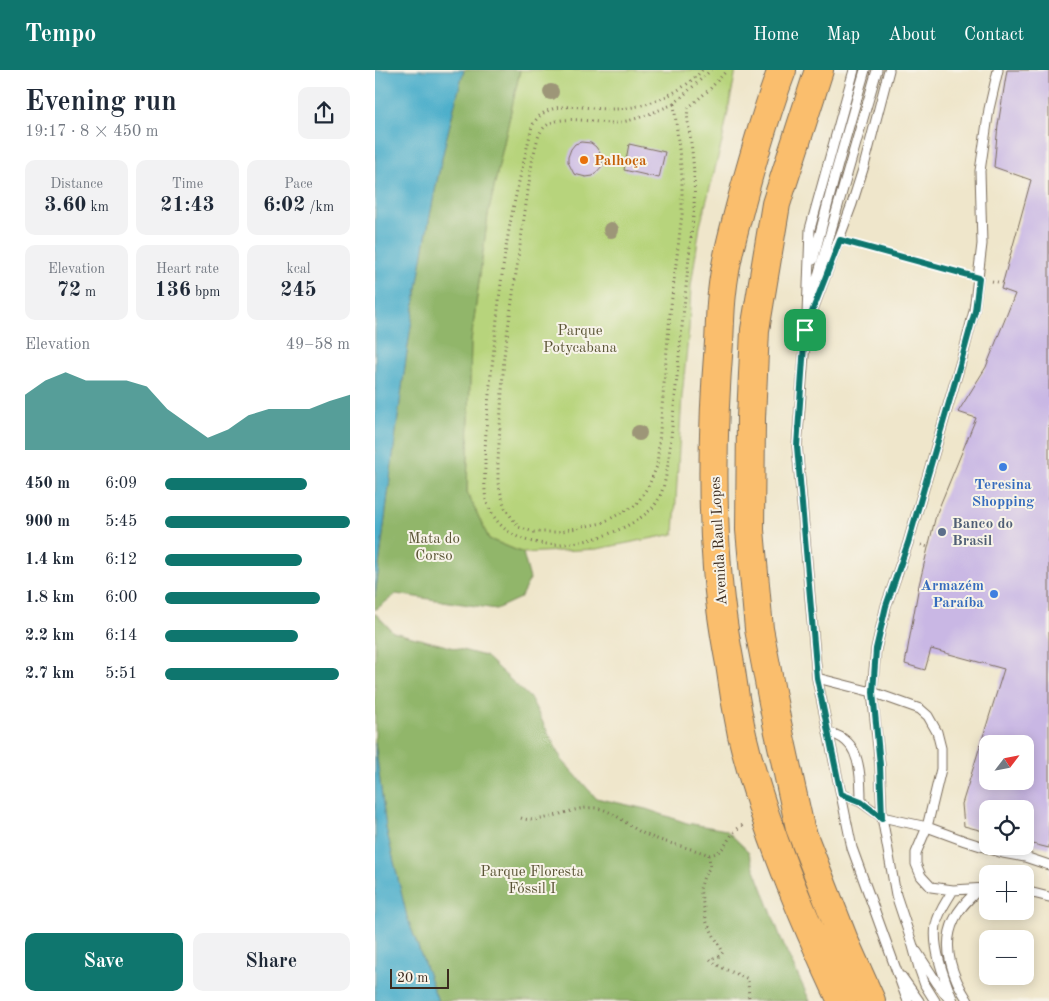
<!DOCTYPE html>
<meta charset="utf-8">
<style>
body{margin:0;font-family:"Old Standard TT",serif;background:#f2f2f3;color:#1f2937;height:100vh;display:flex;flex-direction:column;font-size:19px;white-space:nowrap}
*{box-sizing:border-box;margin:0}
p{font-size:16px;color:#747a83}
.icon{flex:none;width:28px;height:28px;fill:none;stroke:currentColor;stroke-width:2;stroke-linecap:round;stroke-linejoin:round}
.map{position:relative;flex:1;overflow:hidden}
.sheet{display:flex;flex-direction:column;background:#fff;width:375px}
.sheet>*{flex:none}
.needle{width:32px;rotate:58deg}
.buttons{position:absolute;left:604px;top:665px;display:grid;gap:10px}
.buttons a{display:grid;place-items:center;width:55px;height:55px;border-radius:10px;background:#fff;box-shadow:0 2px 12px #0003;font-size:25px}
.scale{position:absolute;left:15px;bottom:12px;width:59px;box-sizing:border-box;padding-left:5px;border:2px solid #3b2a1e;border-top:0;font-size:14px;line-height:18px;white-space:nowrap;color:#3b2a1e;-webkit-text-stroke:4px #f7f3e8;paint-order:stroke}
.pin{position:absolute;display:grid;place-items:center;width:42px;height:42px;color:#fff;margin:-21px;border-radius:10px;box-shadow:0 2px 8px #0006}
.round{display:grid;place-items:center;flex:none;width:52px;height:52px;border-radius:10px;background:#f2f2f3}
.head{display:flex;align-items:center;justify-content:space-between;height:85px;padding:0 25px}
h1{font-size:28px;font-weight:600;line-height:38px}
.stats{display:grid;grid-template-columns:repeat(3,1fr);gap:8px;height:85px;padding:5px 25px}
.stats div{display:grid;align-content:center;border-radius:10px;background:#f2f2f3;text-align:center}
.stats b{font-size:21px;font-weight:600}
.stats small{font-size:14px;font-weight:400}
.stats p{font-size:14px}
.chart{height:140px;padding:10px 25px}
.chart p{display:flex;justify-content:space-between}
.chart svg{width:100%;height:90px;margin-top:5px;fill:#0f766e;opacity:.7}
.primary-button{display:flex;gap:10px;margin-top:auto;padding:10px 25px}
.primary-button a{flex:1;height:58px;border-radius:10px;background:#0f766e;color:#fff;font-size:20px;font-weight:600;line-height:58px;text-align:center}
.primary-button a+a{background:#f2f2f3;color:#1f2937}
ul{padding:0 25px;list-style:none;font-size:16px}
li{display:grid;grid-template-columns:80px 60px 1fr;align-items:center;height:38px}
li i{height:12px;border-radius:6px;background:#0f766e}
header{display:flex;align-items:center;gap:30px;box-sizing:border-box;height:70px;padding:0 25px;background:#0f766e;color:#fff}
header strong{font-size:24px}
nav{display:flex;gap:28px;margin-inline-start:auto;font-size:18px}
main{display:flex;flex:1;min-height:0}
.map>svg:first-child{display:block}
.green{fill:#b7d47b;stroke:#797f4c}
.forest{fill:#91b66b;stroke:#667044}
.water{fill:#4aadca;stroke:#426c74}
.building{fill:#c9b7e4;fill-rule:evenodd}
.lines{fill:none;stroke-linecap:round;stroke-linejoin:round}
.service-casing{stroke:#7a6c5b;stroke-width:11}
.primary-casing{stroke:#7a6c5b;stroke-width:30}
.path{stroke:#7a6c5b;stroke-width:3;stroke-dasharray:1 4;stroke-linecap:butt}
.service{stroke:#fff;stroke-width:9}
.primary{stroke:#fabe6d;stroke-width:28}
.tree{fill:#9d9678}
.route-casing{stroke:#fff;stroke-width:10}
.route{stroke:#0f766e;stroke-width:6}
.food-dot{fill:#e8710a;stroke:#f7f3e8;stroke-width:2}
.shop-dot{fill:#3f7fe0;stroke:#f7f3e8;stroke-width:2}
.service-dot{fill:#5c6f8a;stroke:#f7f3e8;stroke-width:2}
.labels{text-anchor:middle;stroke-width:4;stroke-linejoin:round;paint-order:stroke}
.food-label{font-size:15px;font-weight:bold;fill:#c56008;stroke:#f7f3e8;text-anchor:start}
.park-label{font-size:15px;fill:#5a5435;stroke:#f7f3e8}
.shop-label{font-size:15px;font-weight:bold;fill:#366cbe;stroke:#f7f3e8}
.service-label{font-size:15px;font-weight:bold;fill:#4e5e75;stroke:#f7f3e8;text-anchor:start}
.street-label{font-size:15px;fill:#3b2a1e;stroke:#f7f3e8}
</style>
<header>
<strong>Tempo</strong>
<nav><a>Home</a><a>Map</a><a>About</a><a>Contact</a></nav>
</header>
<main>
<section class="sheet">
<div class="head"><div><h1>Evening run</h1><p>19:17 · 8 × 450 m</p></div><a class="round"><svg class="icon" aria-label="share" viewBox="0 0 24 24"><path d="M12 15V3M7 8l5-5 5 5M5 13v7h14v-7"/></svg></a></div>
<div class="stats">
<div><p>Distance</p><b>3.60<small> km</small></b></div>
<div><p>Time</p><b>21:43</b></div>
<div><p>Pace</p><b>6:02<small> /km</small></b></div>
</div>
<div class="stats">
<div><p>Elevation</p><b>72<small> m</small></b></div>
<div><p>Heart rate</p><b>136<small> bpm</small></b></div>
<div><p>kcal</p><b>245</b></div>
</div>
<div class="chart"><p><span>Elevation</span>49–58 m</p>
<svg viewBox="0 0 160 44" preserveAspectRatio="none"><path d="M0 44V17L10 10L20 6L30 10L40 10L50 10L60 13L70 24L80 31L90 38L100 34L110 27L120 24L130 24L140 24L150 20L160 17V44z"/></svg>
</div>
<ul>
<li><b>450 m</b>6:09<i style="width:77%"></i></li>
<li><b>900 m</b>5:45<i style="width:100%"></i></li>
<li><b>1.4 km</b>6:12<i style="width:74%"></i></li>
<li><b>1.8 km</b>6:00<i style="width:84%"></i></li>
<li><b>2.2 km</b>6:14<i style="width:72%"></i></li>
<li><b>2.7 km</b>5:51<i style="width:94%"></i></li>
</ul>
<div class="primary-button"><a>Save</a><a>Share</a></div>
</section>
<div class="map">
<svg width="674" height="931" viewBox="0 0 674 931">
<rect width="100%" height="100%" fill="#f7f3e8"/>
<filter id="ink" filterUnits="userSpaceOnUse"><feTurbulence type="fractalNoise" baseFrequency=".02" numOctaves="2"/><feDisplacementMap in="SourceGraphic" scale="10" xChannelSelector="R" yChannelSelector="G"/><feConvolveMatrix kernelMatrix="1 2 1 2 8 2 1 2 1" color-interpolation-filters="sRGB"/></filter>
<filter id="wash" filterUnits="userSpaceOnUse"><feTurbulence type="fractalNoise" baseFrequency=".0096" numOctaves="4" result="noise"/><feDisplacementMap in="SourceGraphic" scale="20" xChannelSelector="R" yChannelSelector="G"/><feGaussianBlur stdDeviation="1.12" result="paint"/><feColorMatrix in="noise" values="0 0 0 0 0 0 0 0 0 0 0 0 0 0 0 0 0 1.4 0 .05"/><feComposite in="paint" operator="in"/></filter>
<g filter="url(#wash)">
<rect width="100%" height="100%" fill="#efe6cb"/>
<path class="green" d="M145,0H361L347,72L325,156L316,216L314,259L307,326L299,464L222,479L148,483L114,469L92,422L96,271L113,145Z"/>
<path class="forest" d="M89,0H145L113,145L96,271L92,422L114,469L148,483L155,509L145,528L121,539L21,524L0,540V527C23,350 41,172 89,0Z
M0,543L18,562L110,586L156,629L187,690L221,728L271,739L312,753L351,760L373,781L409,876L435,931H63L32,847L11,758L0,673Z"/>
<path class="water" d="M0,0H89C41,172 23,350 0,527Z
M0,673L11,758L32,847L63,931H0Z"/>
<g id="blocks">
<path class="building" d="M632,0H674V778L650,772V739H612V762L589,756L587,734L629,599L556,579L550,600L530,594L544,515L561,445L601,348L583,342L611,297L640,224L626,219L656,110L619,97L623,55ZM612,674H650V711H612Z
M206,72L216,73L221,77L225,83L228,95L218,106L211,107L199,104L193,92V87L196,79L200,74Z
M254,74L290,82L284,108L249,100Z"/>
</g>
</g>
<g filter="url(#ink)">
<use href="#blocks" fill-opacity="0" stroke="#7a6c5b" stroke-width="1"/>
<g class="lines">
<g class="service-casing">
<path id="service" d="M479,0L435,159L432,245L422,376L442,608L477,778L530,924L533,931
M438,190L462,98L490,0
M436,230L502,0
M434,250L477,134L489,96L514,0
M442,608L497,622L545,639L553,646L562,662L566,678V699L552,757L541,783V794L546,806L556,817L578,820L612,818
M453,662C459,664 467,667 471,671C486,683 486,715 486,732
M466,724L486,732L507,747L552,757L590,771L628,783L650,787L674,795
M578,820C572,831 563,842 561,855C557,878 570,910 578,931
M650,821L674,827
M542,882L562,913L574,929
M527,907L544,931
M560,931L550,915L544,898L538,876L521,825L507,747L505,695L497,622L501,579L511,536L533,473L589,281L599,241L607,174L605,101L614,39L623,0
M593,931C578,908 566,877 579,850C584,838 594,829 603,820"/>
</g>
<g class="primary-casing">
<path id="primary" d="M407,0C391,42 379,85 367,129C359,160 350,192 347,223C345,239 345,256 344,272C338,347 336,423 342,498C344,530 349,562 355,594C358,617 362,641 367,665C389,757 427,846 467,931
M444,0L401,134L380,260L376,348L375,460L384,559L402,653L425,758L470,873L496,931"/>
</g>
<path class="path" d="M327,0C307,24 268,39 238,39C210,40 173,26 157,56C148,96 137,137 131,178C124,220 121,263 116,305C113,334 110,363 110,392C110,404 109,418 111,430C112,434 115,439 117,443C145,495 236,473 273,442C289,429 291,406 294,387L319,137C320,116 319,95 316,73C315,61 311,50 313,38L335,19L352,0
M299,34L307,106V144L295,244L282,396L274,415L261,435L227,453L182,462H159L143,457L130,438L123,413V391L129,286L158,86C161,78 162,66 167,60C181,41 220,54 240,53C260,51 281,41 299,34Z
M299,34L336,0
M477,173L591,204
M617,211L628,213
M546,475L553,477
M146,748C168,756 197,735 221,738C240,740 254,758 272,765C292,774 314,777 334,785C351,782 350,771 360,761C363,758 367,756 370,753
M334,785L335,797L329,806L325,819L332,853L348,882L345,886L335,889C346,900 360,902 373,909L374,931"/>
<use href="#service" class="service"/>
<use href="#primary" class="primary"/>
</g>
<g class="tree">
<circle cx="176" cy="22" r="8"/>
<circle cx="236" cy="160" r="8"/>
<circle cx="264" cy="363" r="8"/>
</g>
</g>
<g class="lines" filter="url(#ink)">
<g class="route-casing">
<path id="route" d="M465,170L604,208L600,241L589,281L533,473L511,536L501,579L498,622L505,695L507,748L486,732L466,724L442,608L422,376L430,260Z"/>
</g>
<use href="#route" class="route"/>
</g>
<circle class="food-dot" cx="209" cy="90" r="5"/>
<g class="shop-dot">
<circle cx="628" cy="397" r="5"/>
<circle cx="619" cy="524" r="5"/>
</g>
<circle class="service-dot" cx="567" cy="462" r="5"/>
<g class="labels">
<g class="food-label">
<text x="219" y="95">Palhoça</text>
</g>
<g class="park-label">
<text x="205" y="265">Parque<tspan x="205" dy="17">Potycabana</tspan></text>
<text x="59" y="473">Mata do<tspan x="59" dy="17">Corso</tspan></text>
<text x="157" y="806">Parque Floresta<tspan x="157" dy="17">Fóssil I</tspan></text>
</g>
<g class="shop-label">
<text x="628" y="419">Teresina<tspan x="628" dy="17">Shopping</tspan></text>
<text x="609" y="520" text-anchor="end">Armazém<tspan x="609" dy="17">Paraíba</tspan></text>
</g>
<g class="service-label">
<text x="577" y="458">Banco do<tspan x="577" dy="17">Brasil</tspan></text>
</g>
<g class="street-label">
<text transform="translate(343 471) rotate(-93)" y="5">Avenida Raul Lopes</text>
</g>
</g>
</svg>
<div class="buttons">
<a><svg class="needle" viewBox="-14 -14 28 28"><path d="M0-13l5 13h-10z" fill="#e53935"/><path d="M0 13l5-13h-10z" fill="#747a83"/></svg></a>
<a><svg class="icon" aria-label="locate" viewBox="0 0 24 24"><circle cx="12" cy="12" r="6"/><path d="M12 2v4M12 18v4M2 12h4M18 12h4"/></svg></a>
<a>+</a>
<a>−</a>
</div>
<div class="scale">20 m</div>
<div class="pin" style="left:430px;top:260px;background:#1e9e55"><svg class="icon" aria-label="arrive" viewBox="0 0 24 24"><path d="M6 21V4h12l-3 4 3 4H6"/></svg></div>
</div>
</main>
